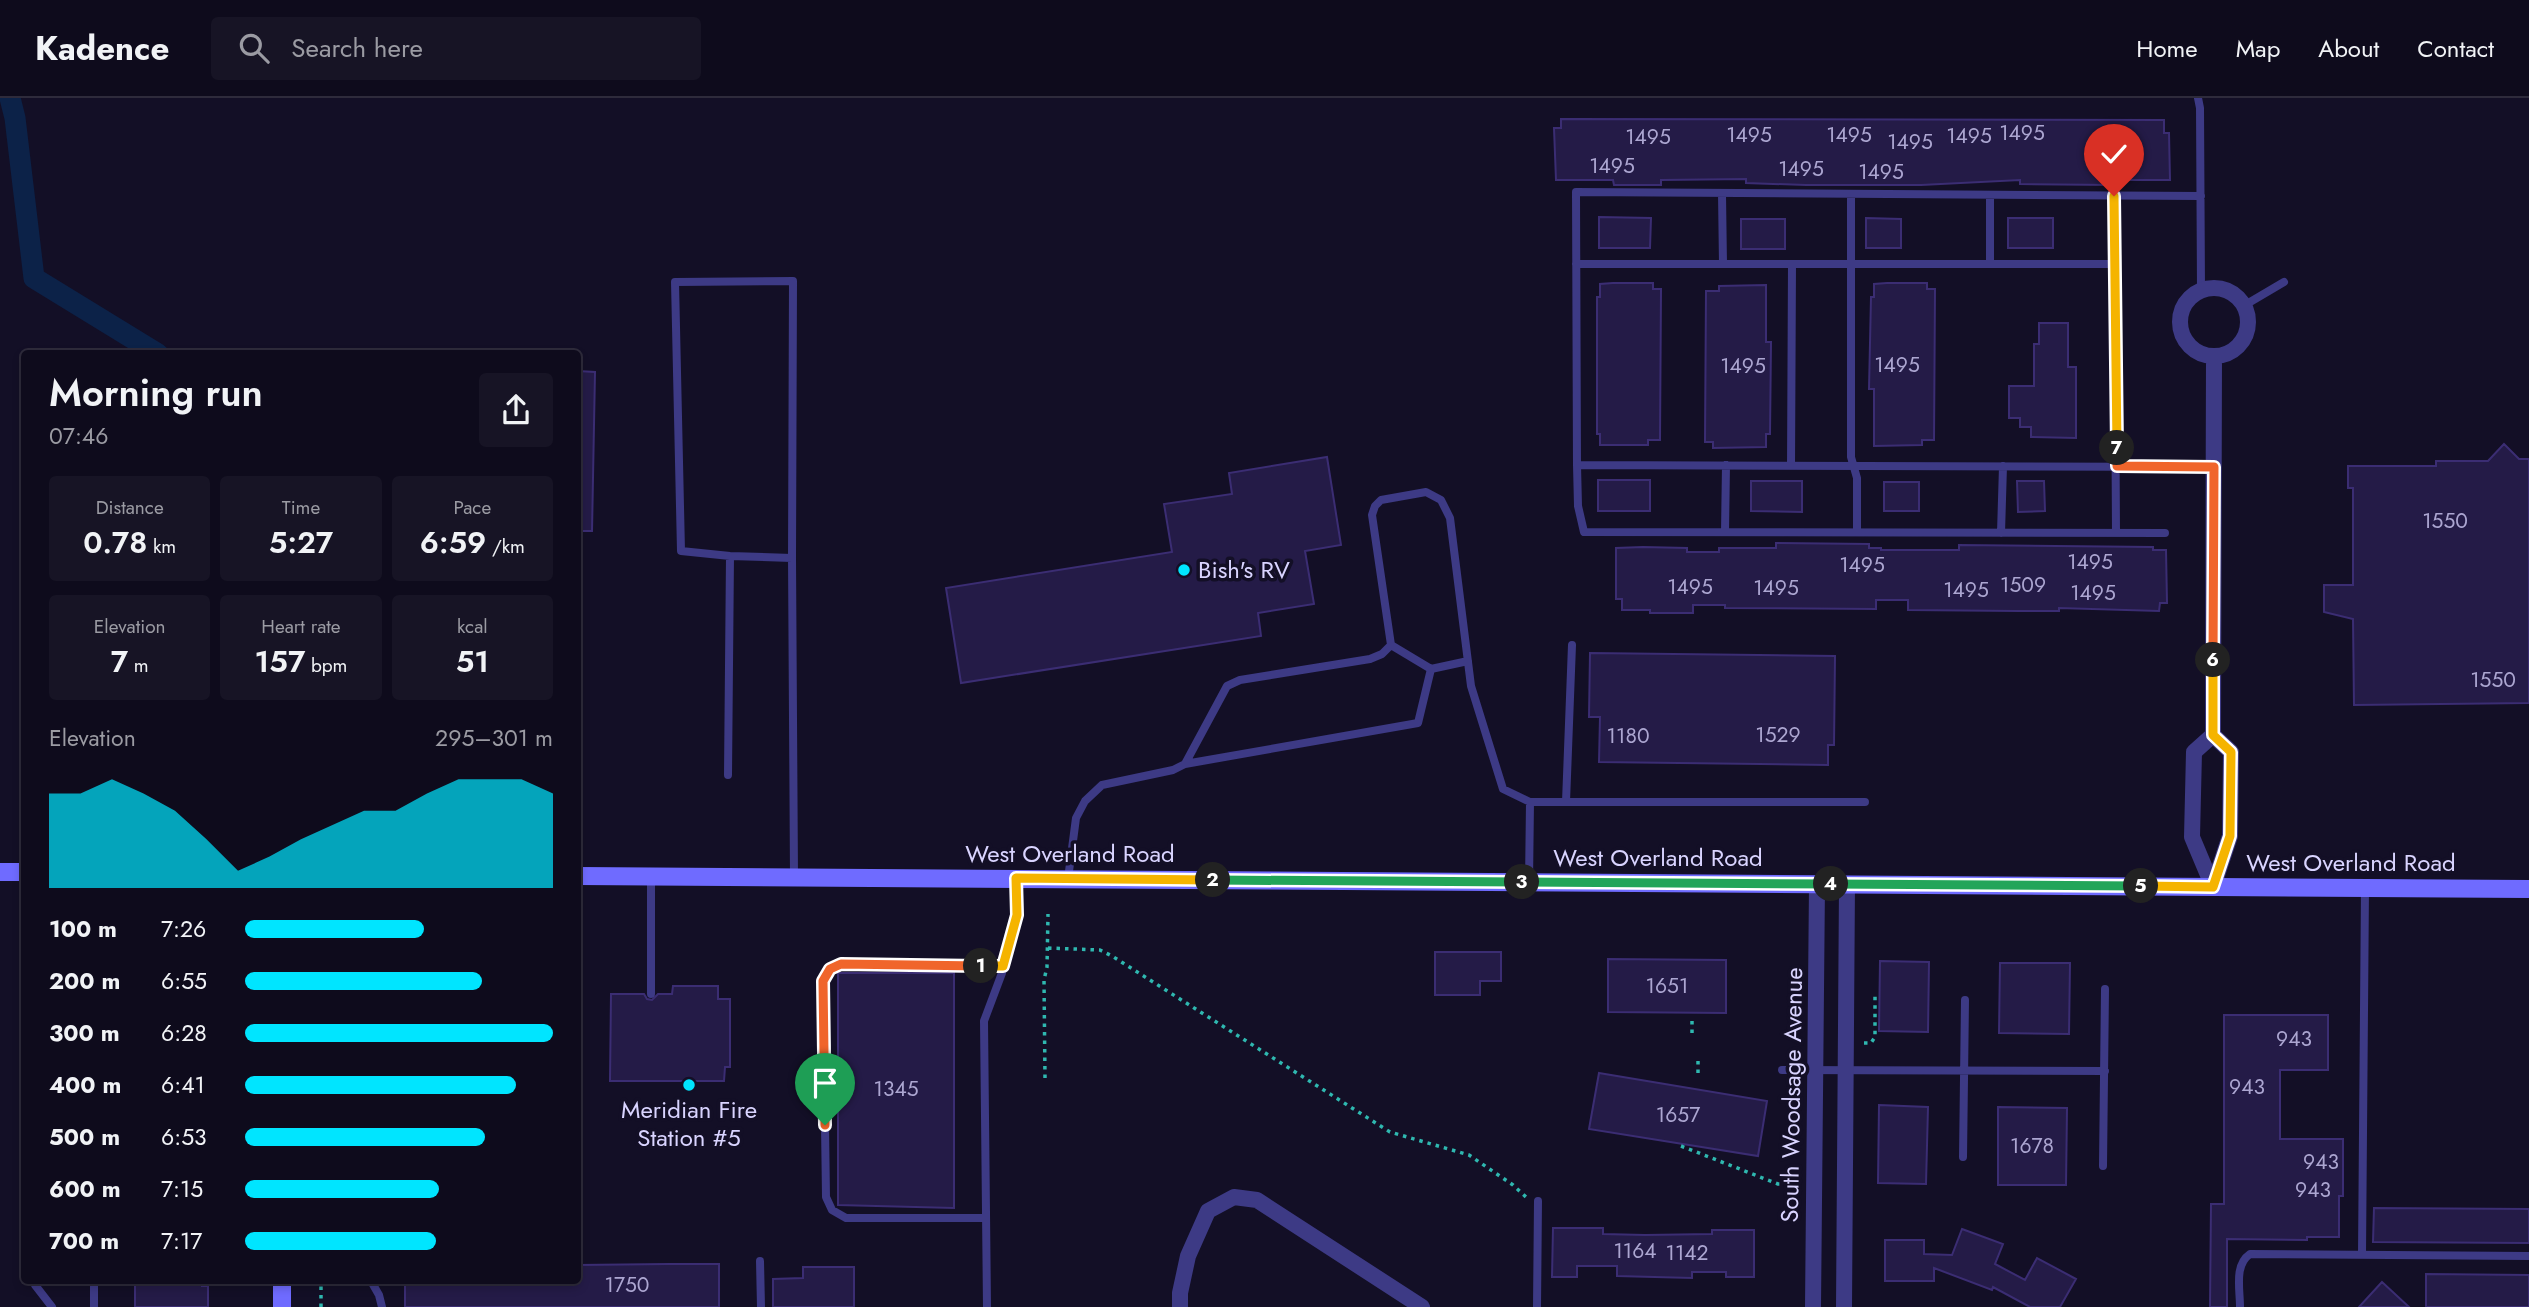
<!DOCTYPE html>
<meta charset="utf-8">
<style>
body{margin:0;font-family:Jost,sans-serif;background:#171425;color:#f1f3f6;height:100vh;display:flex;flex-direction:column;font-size:26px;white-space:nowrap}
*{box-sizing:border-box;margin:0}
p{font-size:23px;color:#9b9ba3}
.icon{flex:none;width:38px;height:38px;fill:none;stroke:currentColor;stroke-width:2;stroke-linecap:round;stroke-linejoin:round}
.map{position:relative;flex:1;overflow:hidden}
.side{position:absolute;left:21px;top:252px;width:560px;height:934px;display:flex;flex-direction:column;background:#0e0b1c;border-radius:7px;box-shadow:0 4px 10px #0003,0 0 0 2px #2e2b3b}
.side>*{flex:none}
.pin{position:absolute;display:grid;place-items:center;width:60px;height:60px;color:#fff;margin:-72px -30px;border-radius:50% 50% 50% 0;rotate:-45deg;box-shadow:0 0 7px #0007}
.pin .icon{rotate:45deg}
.km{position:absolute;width:35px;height:35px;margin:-18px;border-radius:50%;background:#222;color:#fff;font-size:19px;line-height:35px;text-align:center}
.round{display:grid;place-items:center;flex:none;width:74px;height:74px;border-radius:7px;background:#171425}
.headline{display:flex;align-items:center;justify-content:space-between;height:119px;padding:0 28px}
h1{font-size:38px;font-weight:600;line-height:52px}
.metrics{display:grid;grid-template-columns:repeat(3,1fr);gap:10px;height:119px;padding:7px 28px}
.metrics div{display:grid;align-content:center;border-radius:7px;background:#171425;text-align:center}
.metrics b{font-size:30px;font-weight:600}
.metrics small{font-size:19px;font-weight:400}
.metrics p{font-size:19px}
.chart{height:196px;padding:14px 28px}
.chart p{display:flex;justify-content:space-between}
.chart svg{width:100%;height:126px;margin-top:7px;fill:#00e5ff;opacity:.7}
ul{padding:0 28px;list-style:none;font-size:23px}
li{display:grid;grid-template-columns:112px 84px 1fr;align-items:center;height:52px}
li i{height:18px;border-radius:9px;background:#00e5ff}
header{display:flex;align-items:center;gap:42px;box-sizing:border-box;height:98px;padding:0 35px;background:#0e0b1c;border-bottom:2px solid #2e2b3b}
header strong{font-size:33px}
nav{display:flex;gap:38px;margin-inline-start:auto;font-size:24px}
.search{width:490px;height:63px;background:#171425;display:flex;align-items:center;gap:18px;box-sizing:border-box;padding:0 24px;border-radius:7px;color:#9b9ba3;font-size:26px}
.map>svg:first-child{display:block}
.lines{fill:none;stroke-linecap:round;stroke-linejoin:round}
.canal{stroke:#0c2248;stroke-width:21}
.building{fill:#241b47;stroke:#3b2d73;stroke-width:2}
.path{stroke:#2fb8b0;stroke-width:3.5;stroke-dasharray:3.5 5;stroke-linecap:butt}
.lane{stroke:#3d3a85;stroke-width:8}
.street{stroke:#3d3a85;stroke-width:16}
.secondary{stroke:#6f6bff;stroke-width:18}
.split-1-casing{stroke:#fff;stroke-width:14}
.split-2-casing{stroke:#fff;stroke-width:14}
.split-3-casing{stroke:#fff;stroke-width:14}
.split-4-casing{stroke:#fff;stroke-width:14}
.split-5-casing{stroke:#fff;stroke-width:14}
.split-6-casing{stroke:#fff;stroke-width:14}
.split-7-casing{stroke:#fff;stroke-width:14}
.split-8-casing{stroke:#fff;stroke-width:14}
.split-1{stroke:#f0652b;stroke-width:9}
.split-2{stroke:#f5b400;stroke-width:9}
.split-3{stroke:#22a559;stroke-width:9}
.split-4{stroke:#22a559;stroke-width:9}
.split-5{stroke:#22a559;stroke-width:9}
.split-6{stroke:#f5b400;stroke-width:9}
.split-7{stroke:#f0652b;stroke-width:9}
.split-8{stroke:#f5b400;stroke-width:9}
.poi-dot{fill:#00e5ff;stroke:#130f26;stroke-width:2.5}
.labels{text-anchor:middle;stroke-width:7;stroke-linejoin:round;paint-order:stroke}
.number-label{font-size:21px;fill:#aca6d1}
.poi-label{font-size:24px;fill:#d9d4ff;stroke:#130f26;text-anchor:start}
.street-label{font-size:24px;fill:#d9d4ff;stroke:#130f26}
</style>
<header>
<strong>Kadence</strong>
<div class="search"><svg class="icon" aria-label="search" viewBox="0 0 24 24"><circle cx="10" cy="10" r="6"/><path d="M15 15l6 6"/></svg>Search here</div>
<nav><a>Home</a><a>Map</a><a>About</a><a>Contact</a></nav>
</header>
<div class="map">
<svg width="2529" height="1209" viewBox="0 0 2529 1209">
<rect width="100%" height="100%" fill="#130f26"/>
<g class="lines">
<path class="canal" d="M10,0L15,20L34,180L158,256"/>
</g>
<path class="building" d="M1561,21L2164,22V35H2169L2170,82H2113V87L2020,86V82L1921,87H1806L1746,85V81L1661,82V87H1614L1613,82H1556L1554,30H1561Z
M1599,119L1651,120L1650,150H1599Z
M1866,120L1901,121V150H1866Z
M2008,120H2053V150H2008Z
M1741,121H1785V151H1741Z
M1613,185H1653V191H1661L1660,342H1648V347H1600V336H1597V199H1600V186Z
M1887,185H1927V191H1935L1934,342H1922V347L1874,348V291H1869L1871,199H1874V186Z
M1766,187V244H1771L1770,336H1766V349L1713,350V344H1705L1706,193H1719V188Z
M2039,225H2068V269H2076V340L2031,339V329H2020V320H2009V288H2034V246H2039Z
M578,273L595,274L592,433H578Z
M2504,346L2519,361H2529V605L2354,607L2353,521L2324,514V487H2353V390H2348V368H2436V363H2488Z
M1327,359L1341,447L1305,453L1314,506L1258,515L1261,538L961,585L946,490L1172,454L1164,406L1232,396L1229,375Z
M1598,382H1650V413H1598Z
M1751,383H1802V414L1751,413Z
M2017,383H2044L2045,413L2018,414Z
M1884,384H1919V413H1884Z
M1776,445L1869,446V450H1881V452H1959V447L2153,449V452H2166L2167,505H2160L2159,513L2059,510V513H2017L1908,512V502H1876V511L1725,510V507H1693V515H1650V512H1622V501H1616V450L1643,449L1687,450V454H1719V450H1776Z
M1590,555L1835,558L1834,647H1828V667L1599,664L1600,619H1589Z
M1435,854H1501V883H1480V897H1435Z
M1608,861L1726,862V915L1608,914Z
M1880,863L1929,864L1928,934L1879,933Z
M2000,865H2070L2069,936L1999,935Z
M838,875H954V1110L838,1107Z
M673,888H718V901H730V969H725L724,983H610L611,896H644L647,901L652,902L658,896H672Z
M2224,917H2328V972H2280V1041H2343V1098H2339V1139H2307V1142L2227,1141V1209H2210L2211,1106H2224Z
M1599,975L1767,1003L1758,1058L1589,1031Z
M1879,1007L1928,1009L1926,1086L1878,1085Z
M1998,1009L2067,1010L2066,1087H1998Z
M2374,1110L2529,1111V1145L2373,1144Z
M1553,1130H1603V1136L1645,1137L1712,1136V1132H1754V1179H1726V1174H1692V1180L1617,1178V1168H1577V1179H1552Z
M1962,1131L2003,1146L1995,1166L2025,1182L2037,1160L2076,1181L2060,1209H2030L1993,1189L1992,1192L1934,1170V1183H1885V1142H1924V1156L1952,1157Z
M668,1166H719V1209H405V1183H578V1167Z
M803,1169H854V1209H773V1181L803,1180Z
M2426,1176L2529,1177V1209H2426Z
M135,1183H202V1188H208V1209H135Z
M2382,1184L2409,1209H2359Z"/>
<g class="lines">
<path class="path" d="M1048,850L1100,852L1112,858L1390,1034L1469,1057L1513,1087L1526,1099
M1692,923V939
M1864,945H1871L1875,939V897
M1698,963V979
M1045,980L1044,882L1047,869L1048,816
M1681,1048L1778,1086H1795
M321,1209V1183"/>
<path class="lane" d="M2198,0L2200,10L2201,192
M1722,96L1723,166
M1851,96V359L1857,380V434
M1990,97V166
M2114,98L2116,435
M1576,166H2115
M2245,207L2284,184
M1577,367L2214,369
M1791,368L1792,166
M1725,434L1726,367
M2001,435L2003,368
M2165,435L1584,434L1578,408L1577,367L1576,94L2201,98
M792,460L730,458L681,453L675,184L793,183L792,460L794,779
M1391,547L1431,571
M1185,666L1418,625L1431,571L1468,563
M728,677L730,458
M1566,704L1572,547
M651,779V896
M1068,781L1076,720L1085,703L1102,687L1173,672L1185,666L1227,588L1240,582L1370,561L1382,556L1391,547L1372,417L1375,408L1381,402L1426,394L1441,402L1450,420L1471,588L1503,691L1530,704H1865
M1529,784L1530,704
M1782,972L2105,973
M1963,1059L1965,902
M2103,1068L2105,891
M986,1120H846L832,1112L826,1099L823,883L830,871L841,866L1003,868
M2362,1156L2365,790
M760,1163L761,1209
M35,1183V1187L52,1209
M371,1183L379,1197L382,1209
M94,1209V1183
M987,1209L984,923L1002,875L1017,817L1016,780
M1537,1209L1538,1103
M2240,1209C2240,1191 2234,1167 2250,1156L2529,1158"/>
<path class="street" d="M2180 224a34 34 0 1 1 68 0a34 34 0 1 1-68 0Z
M2213,789L2230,738L2231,654L2213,637L2214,258
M2213,789L2192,739L2194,654L2213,637
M1180,1209V1195L1188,1158L1208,1113L1234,1099L1257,1102L1422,1209
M1813,1209L1817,786
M1844,1209L1847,786"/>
<path class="secondary" d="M0,774H24
M578,778L2529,791
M282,1209V1183"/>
</g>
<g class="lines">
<g class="split-1-casing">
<path id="split-1" d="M825,1027L823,883L830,871L841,866L981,868"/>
</g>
<g class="split-2-casing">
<path id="split-2" d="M981,868H1003L1017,817L1016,780L1213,782"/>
</g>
<g class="split-3-casing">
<path id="split-3" d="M1213,782L1522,784"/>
</g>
<g class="split-4-casing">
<path id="split-4" d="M1522,784L1831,786"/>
</g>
<g class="split-5-casing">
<path id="split-5" d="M1831,786L2141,788"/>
</g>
<g class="split-6-casing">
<path id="split-6" d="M2141,788L2213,789L2230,738L2231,654L2213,637V562"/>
</g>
<g class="split-7-casing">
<path id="split-7" d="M2117,350V368L2214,369L2213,562"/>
</g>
<g class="split-8-casing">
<path id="split-8" d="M2114,98L2117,350"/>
</g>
<use href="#split-1" class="split-1"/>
<use href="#split-2" class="split-2"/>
<use href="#split-3" class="split-3"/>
<use href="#split-4" class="split-4"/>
<use href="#split-5" class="split-5"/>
<use href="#split-6" class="split-6"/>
<use href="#split-7" class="split-7"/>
<use href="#split-8" class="split-8"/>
</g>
<g class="poi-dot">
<circle cx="1184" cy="472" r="7"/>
<circle cx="689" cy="987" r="7"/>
</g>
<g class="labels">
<g class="number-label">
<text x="2022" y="42">1495</text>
<text x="1749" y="44">1495</text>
<text x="1849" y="44">1495</text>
<text x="1969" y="45">1495</text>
<text x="1648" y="46">1495</text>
<text x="1910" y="51">1495</text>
<text x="1612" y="75">1495</text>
<text x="1801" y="78">1495</text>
<text x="1881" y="81">1495</text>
<text x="1897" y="274">1495</text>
<text x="1743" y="275">1495</text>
<text x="2445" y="430">1550</text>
<text x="2090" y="471">1495</text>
<text x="1862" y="474">1495</text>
<text x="2023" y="494">1509</text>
<text x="1690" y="496">1495</text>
<text x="1776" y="497">1495</text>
<text x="1966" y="499">1495</text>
<text x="2093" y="502">1495</text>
<text x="2493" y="589">1550</text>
<text x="1778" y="644">1529</text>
<text x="1628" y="645">1180</text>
<text x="1667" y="895">1651</text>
<text x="2294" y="948">943</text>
<text x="2247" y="996">943</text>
<text x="896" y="998">1345</text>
<text x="1678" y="1024">1657</text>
<text x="2032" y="1055">1678</text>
<text x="2321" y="1071">943</text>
<text x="2313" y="1099">943</text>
<text x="1635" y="1160">1164</text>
<text x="1687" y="1162">1142</text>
<text x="627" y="1194">1750</text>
</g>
<g class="poi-label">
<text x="1198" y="480">Bish's RV</text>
<text x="689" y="1020" text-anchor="middle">Meridian Fire<tspan x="689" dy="28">Station #5</tspan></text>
</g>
<g class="street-label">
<text x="1070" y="764">West Overland Road</text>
<text x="1658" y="768">West Overland Road</text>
<text x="2351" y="773">West Overland Road</text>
<text transform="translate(1792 997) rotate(-89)" y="8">South Woodsage Avenue</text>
</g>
</g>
</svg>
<div class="pin" style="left:825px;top:1027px;background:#1e9e55"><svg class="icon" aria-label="arrive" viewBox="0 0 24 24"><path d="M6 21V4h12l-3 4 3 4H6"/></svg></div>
<div class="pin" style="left:2114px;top:98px;background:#d93025"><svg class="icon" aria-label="check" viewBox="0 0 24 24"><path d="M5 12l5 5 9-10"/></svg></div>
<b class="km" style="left:981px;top:868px">1</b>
<b class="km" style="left:1213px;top:782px">2</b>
<b class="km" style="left:1522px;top:784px">3</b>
<b class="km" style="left:1831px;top:786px">4</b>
<b class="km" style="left:2141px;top:788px">5</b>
<b class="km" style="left:2213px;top:562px">6</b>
<b class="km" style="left:2117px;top:350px">7</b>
<section class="side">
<div class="headline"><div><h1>Morning run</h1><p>07:46</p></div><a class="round"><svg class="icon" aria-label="share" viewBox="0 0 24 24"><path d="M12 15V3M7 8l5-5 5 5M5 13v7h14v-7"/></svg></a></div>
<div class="metrics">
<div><p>Distance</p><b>0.78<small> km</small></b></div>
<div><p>Time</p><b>5:27</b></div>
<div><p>Pace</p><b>6:59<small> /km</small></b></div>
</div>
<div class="metrics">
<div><p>Elevation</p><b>7<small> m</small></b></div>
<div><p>Heart rate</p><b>157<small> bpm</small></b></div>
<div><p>kcal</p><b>51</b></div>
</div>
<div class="chart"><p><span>Elevation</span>295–301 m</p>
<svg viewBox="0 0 160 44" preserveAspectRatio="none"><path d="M0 44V11L10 11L20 6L30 11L40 17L50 27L60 38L70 33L80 27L90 22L100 17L110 17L120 11L130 6L140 6L150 6L160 11V44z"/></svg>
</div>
<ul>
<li><b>100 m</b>7:26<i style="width:58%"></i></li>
<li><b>200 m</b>6:55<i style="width:77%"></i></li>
<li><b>300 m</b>6:28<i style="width:100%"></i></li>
<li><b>400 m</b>6:41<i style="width:88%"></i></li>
<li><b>500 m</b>6:53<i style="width:78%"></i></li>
<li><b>600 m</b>7:15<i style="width:63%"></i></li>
<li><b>700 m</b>7:17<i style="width:62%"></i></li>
</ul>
</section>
</div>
